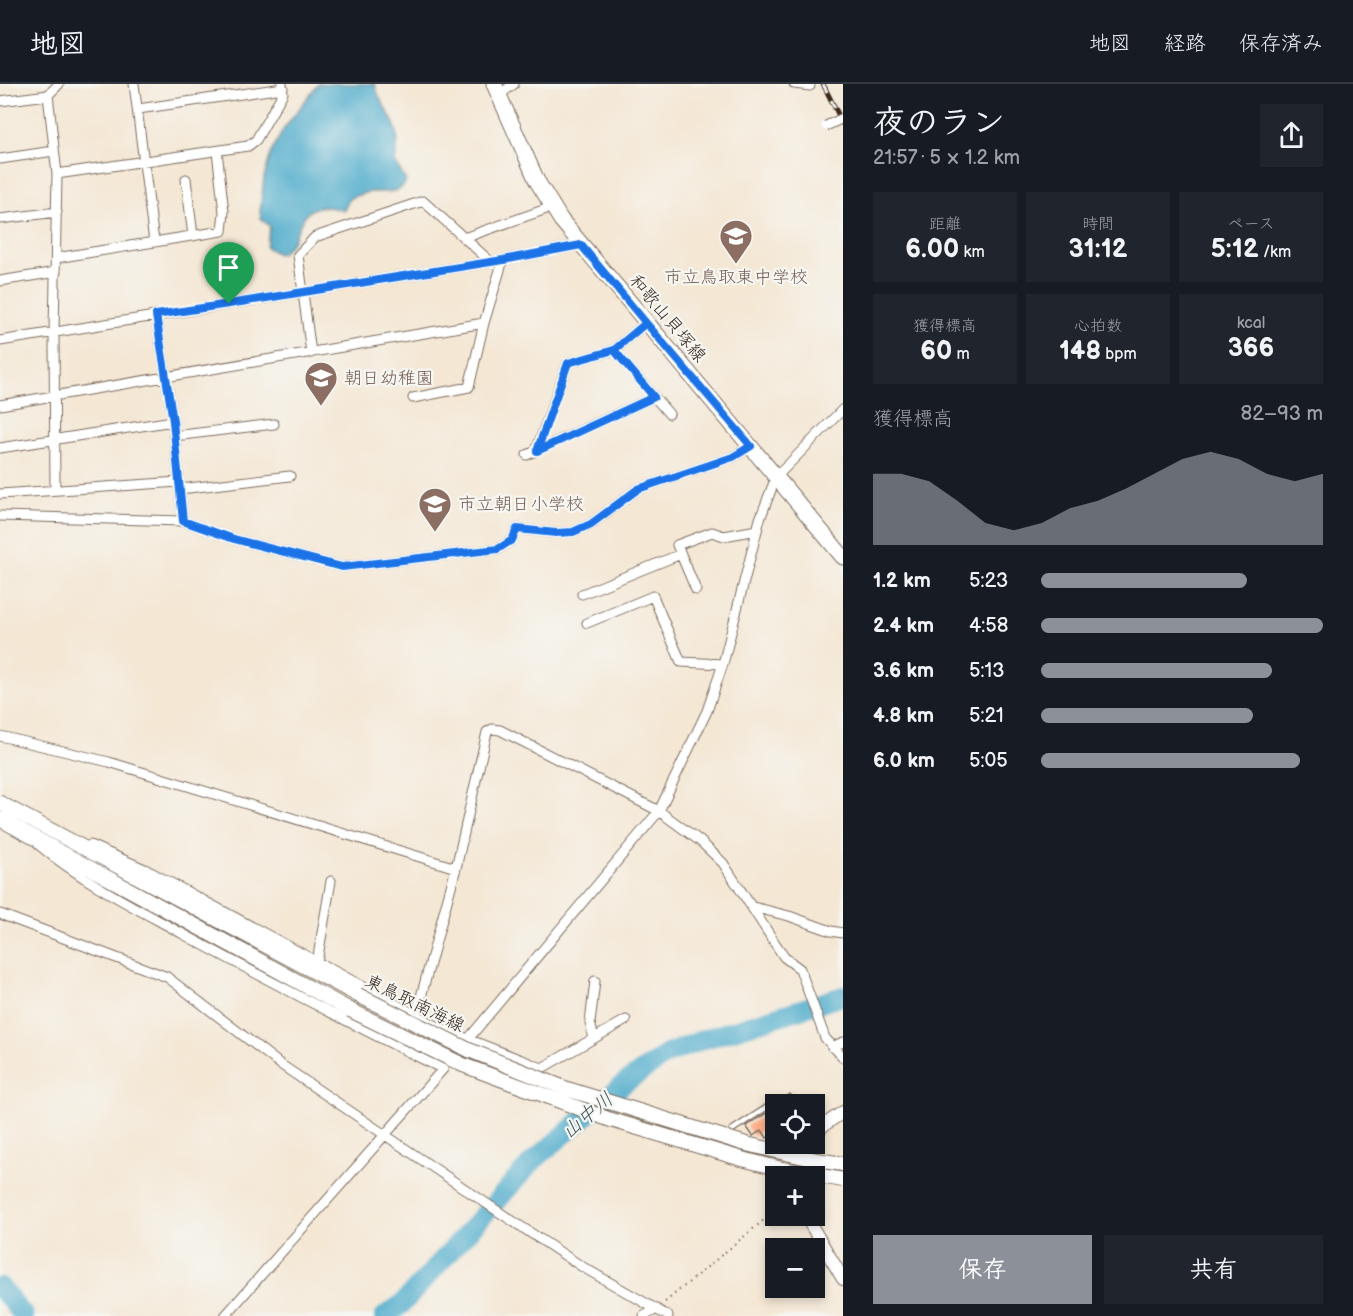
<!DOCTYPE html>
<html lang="ja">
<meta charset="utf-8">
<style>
body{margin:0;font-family:"Balsamiq Sans","Klee One",sans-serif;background:#20242c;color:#f1f3f6;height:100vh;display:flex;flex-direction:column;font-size:22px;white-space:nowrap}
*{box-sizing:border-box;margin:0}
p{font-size:20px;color:#9ea1a6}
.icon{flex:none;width:33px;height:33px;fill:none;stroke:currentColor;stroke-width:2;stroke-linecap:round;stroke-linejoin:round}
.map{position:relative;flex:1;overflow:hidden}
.details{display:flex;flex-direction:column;background:#171b24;width:510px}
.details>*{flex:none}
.tools{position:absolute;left:765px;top:1010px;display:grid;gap:12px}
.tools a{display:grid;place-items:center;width:60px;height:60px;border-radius:0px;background:#171b24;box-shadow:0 3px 9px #0003;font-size:30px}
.pin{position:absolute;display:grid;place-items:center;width:51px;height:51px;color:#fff;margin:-62px -26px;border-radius:50% 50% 50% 0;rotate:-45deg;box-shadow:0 0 6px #0007}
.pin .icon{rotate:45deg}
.round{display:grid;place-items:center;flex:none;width:63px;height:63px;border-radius:0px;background:#20242c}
.overview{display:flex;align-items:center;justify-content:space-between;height:102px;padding:0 30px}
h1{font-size:33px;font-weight:700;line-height:45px}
.figures{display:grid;grid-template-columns:repeat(3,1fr);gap:9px;height:102px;padding:6px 30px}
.figures div{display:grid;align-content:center;border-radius:0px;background:#20242c;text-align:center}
.figures b{font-size:26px;font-weight:700}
.figures small{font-size:16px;font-weight:400}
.figures p{font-size:16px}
.chart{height:168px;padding:12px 30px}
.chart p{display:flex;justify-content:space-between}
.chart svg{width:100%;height:108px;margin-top:6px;fill:#8c9099;opacity:.7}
.button{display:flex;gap:12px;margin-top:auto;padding:12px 30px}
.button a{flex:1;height:69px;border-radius:0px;background:#8c9099;color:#fff;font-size:24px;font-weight:700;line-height:69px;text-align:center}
.button a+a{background:#20242c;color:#f1f3f6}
ul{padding:0 30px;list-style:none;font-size:20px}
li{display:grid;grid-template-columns:96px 72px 1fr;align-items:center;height:45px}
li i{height:15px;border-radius:8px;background:#8c9099}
header{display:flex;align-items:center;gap:36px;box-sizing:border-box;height:84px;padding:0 30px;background:#171b24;border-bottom:2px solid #363941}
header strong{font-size:28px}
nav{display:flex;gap:33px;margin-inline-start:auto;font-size:21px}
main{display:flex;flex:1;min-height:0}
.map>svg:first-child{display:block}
.water{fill:#4dabcb;stroke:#446a74;stroke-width:1.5}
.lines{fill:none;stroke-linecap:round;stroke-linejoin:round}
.river{stroke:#4dabcb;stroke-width:20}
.building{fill:#fdae89}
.service-casing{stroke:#7c6c5e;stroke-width:7}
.minor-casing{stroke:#7c6c5e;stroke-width:11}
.tertiary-casing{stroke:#7c6c5e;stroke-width:14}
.secondary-casing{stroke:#7c6c5e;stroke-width:16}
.primary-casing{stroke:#7c6c5e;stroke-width:17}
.path{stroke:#7c6c5e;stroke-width:2;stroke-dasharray:1.5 4.5;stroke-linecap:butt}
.service{stroke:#fff;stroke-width:4.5}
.minor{stroke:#fff;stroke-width:9}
.tertiary{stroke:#fff;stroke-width:12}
.secondary{stroke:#fff;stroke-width:14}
.primary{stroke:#fff;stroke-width:15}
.rail-casing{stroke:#3b2a1e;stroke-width:5}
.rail{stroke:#f6f6f2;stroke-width:3;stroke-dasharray:9;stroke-linecap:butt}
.minor-bridge-casing{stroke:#7c6c5e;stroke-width:11;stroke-linecap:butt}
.secondary-bridge-casing{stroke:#7c6c5e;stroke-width:16;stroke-linecap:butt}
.minor-bridge{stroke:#fff;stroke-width:9}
.secondary-bridge{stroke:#fff;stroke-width:14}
.route-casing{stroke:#fff;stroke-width:12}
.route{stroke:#1a73e8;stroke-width:8}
.labels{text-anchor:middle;stroke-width:4.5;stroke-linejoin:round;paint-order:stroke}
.education-label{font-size:18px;fill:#785e54;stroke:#f6f6f2;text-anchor:start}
.street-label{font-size:18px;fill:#3b2a1e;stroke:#f6f6f2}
.water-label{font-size:20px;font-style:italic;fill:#41575b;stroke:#f6f6f2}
</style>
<header>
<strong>地図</strong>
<nav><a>地図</a><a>経路</a><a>保存済み</a></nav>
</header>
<main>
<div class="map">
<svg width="843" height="1232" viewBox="0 0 843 1232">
<rect width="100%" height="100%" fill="#f6f6f2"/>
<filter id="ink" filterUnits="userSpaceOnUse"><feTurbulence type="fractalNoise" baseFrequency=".0167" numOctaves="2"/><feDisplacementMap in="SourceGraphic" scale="12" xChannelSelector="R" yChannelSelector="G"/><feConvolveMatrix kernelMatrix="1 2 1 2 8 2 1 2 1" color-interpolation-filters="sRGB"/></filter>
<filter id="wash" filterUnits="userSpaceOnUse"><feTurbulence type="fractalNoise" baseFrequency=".008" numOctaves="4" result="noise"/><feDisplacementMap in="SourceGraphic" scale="24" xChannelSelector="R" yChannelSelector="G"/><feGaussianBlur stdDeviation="1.35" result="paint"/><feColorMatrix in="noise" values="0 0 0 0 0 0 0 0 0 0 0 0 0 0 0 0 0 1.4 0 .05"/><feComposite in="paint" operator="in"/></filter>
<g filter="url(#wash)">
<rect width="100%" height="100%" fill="#f4e7d4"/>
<path class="water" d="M318,0H375C378,19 394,31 397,49C399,59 396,68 395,78L406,97C400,113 378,106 365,109C360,110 354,113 350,114L344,126C336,125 327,122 319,123C295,127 300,163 278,170L266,163L270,143L261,134L260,128L264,94L271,69L283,46Z"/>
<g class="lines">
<path class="river" d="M0,1203L24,1232
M385,1232L402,1220L533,1077L626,998L667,970L702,956L843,912"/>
</g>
<g id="blocks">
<path class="building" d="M790,1010L798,1020H785L783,1015Z
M776,1023V1048L767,1054L762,1046L753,1052L746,1042Z"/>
</g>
</g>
<g filter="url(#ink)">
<use href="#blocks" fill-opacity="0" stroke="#7c6c5e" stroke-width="1.5"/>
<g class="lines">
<g class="service-casing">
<path id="service" d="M732,1046L778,1016L781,1020"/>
</g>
<g class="minor-casing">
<path id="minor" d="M134,0L154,158
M794,0L810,2L809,0
M499,11L514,0
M0,17L48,11
M138,25L283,4
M0,75L54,67
M57,90L248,62L256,56L283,9L282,0
M186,95L193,152
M0,135L57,128
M464,154L552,123
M56,174L222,147L224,128L217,67
M0,197L56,188
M156,231L173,337L183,437
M0,257L503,176L581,161
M614,266L669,330
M311,269L298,171L315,153L423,117L491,178
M413,314L469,303L484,239L503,176
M0,321L484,239
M174,352L274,340
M0,364L173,337
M536,367L568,279L614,266L646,239
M527,371L654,313
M180,405L290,392
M55,406L54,248L57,90L48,11L59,0
M0,410L179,398
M0,432L183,437L234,455L342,483L498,465L512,456L517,445L556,449L573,448L591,440L638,405L733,373L751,362
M696,506L677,461L712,448L724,452L757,446
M582,510L681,470
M587,539L653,512L681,578L723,580
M0,652L109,678L456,784
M39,761C82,797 134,823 183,850C269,897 355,942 443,985L225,1232
M90,761L145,785L442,945L542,984L626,936
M753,823L789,832L831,847L843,849
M0,830L167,893L280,980L502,1130L581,1182L668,1232
M317,878L331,797
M416,931L456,784L487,648L492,645L500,646L659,727L700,757L723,779L784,873L800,885L825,954L843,973
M594,954L590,939L595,897
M832,963L843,958
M449,978L659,727L707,627L723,580L760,435L776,393L843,325
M644,1232L657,1225"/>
</g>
<g class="tertiary-casing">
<path id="tertiary" d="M814,1051L824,1041L843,1028
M798,1092L803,1070L809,1059
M805,1131L843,1195"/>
</g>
<g class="secondary-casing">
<path id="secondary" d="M0,719L358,911
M0,735L350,926"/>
</g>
<g class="primary-casing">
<path id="primary" d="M494,0L537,97L561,136L843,473"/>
</g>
<path class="path" d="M665,1218L776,1126"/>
<use href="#service" class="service"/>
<use href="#minor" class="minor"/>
<use href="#tertiary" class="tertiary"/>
<use href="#secondary" class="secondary"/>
<use href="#primary" class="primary"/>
<g class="rail-casing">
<path id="rail" d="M823,0L843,40"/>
</g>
<use href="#rail" class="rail"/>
<g class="minor-bridge-casing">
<path id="minor-bridge" d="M826,42L843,34"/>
</g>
<g class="secondary-bridge-casing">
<path id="secondary-bridge" d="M358,911L469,966L567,1005L746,1060L817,1076L843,1080
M350,926L463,981L608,1035L742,1075L782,1085L843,1096"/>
</g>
<use href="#minor-bridge" class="minor-bridge"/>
<use href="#secondary-bridge" class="secondary-bridge"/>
</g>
</g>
<g class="lines" filter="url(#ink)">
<g class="route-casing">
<path id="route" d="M229,220L156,231L173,337L183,437L234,455L342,483L498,465L512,456L517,445L556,449L573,448L591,440L638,405L733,373L751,362L646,239L614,266L568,279L537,367L654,313L614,266L646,239L581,161L503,176L229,220"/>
</g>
<use href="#route" class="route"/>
</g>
<defs>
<g id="school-pin" transform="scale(1.725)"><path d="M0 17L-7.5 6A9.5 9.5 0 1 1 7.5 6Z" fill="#8d6e63" stroke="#f6f6f2"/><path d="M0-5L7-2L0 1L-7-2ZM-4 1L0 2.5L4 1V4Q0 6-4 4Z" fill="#fff"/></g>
</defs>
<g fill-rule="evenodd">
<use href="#school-pin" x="736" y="152"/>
<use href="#school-pin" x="321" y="294"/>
<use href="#school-pin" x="435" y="420"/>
</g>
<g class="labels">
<g class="education-label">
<text x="736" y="199" text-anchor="middle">市立鳥取東中学校</text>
<text x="344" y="300">朝日幼稚園</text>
<text x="458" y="426">市立朝日小学校</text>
</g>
<g class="street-label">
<text transform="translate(668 234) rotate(50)" y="6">和歌山貝塚線</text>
<text transform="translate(415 919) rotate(26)" y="6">東鳥取南海線</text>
</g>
<g class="water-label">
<text transform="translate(587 1031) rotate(-40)" y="7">山中川</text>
</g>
</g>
</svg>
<div class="tools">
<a><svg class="icon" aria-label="locate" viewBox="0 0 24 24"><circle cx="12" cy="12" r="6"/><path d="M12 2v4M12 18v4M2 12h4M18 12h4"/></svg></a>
<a>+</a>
<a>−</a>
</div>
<div class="pin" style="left:229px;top:220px;background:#1e9e55"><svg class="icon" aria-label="arrive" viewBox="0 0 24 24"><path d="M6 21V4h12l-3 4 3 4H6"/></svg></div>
</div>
<section class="details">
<div class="overview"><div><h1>夜のラン</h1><p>21:57 · 5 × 1.2 km</p></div><a class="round"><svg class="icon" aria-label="share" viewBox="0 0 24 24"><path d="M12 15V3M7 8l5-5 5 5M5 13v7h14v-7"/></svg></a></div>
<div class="figures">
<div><p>距離</p><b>6.00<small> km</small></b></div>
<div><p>時間</p><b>31:12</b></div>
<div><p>ペース</p><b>5:12<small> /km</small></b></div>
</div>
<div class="figures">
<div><p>獲得標高</p><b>60<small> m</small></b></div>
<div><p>心拍数</p><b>148<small> bpm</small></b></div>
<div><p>kcal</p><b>366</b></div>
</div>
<div class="chart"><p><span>獲得標高</span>82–93 m</p>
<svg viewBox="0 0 160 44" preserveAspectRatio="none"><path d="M0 44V15L10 15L20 18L30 26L40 35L50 38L60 35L70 29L80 26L90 21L100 15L110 9L120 6L130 9L140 15L150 18L160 15V44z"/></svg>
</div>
<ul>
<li><b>1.2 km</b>5:23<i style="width:73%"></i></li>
<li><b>2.4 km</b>4:58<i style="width:100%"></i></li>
<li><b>3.6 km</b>5:13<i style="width:82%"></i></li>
<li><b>4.8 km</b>5:21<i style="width:75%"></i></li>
<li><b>6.0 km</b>5:05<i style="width:92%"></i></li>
</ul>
<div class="button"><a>保存</a><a>共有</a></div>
</section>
</main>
